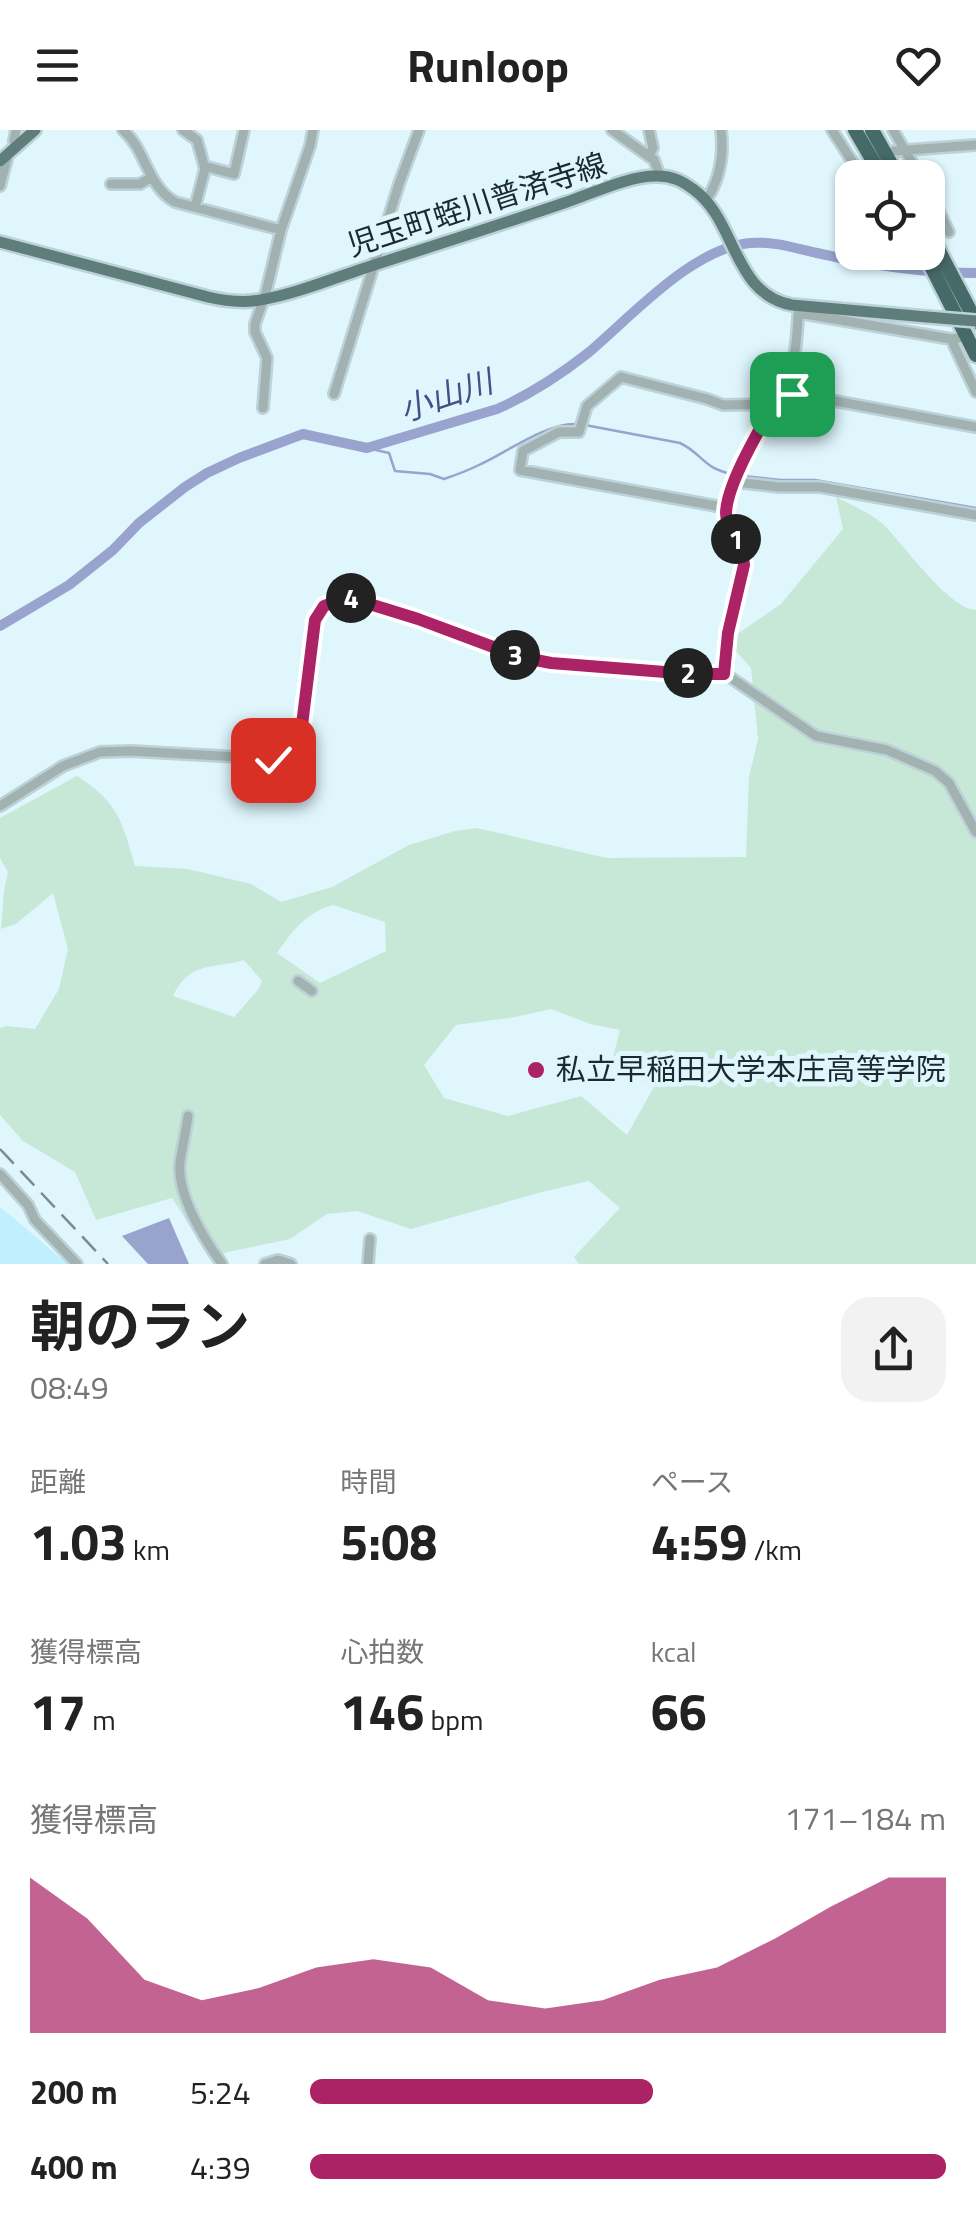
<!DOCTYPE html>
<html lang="ja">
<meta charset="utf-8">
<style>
body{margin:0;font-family:"Titillium Web","Noto Sans JP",sans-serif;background:#f2f2f2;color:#222;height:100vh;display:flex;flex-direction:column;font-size:38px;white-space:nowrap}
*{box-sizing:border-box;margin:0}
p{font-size:32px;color:#767676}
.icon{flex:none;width:55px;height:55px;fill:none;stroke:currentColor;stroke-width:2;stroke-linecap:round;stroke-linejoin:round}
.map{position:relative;height:1134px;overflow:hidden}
.panel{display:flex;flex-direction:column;background:#fff;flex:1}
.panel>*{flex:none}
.fabs{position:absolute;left:835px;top:30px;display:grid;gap:20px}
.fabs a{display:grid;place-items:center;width:110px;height:110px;border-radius:20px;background:#fff;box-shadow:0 2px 8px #0004;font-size:50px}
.pin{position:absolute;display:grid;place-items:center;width:85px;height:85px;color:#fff;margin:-42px;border-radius:20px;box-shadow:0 5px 15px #0006}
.km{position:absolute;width:50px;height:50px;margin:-25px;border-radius:50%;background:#222;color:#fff;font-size:28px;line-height:50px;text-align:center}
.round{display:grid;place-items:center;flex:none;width:105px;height:105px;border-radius:30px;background:#f2f2f2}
.summary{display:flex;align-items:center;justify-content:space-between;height:170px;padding:0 30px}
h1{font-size:55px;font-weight:700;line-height:75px}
.figures{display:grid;grid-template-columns:repeat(3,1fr);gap:15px;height:170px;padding:10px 30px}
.figures div{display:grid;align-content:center}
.figures b{font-size:50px;font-weight:700}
.figures small{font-size:28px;font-weight:400}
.figures p{font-size:28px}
.chart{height:280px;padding:20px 30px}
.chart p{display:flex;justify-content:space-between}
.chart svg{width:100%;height:180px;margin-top:10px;fill:#ab2265;opacity:.7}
ul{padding:0 30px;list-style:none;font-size:32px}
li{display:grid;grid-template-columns:160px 120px 1fr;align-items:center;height:75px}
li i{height:25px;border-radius:12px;background:#ab2265}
header{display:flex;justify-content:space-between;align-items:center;height:130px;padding:0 30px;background:#fff;font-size:45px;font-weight:700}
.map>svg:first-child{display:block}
.built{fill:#c0f0fe}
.green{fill:#c7e8d6;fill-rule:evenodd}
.water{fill:#98a3ce}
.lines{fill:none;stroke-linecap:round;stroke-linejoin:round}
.stream{stroke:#98a3ce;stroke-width:2.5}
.river{stroke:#98a3ce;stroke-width:10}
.minor-casing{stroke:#bcd1d8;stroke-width:14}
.major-casing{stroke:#bcd1d8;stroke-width:16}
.highway-casing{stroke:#bcd1d8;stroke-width:19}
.minor{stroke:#a1b2b1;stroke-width:9}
.major{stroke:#5e7d7b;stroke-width:11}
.highway{stroke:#456a67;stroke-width:14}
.rail{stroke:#798b91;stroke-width:2.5;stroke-dasharray:20 10;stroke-linecap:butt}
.major-bridge-casing{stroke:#bcd1d8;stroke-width:16;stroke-linecap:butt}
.major-bridge{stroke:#5e7d7b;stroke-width:11}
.route-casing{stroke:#fff;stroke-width:20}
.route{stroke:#ab2265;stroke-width:12}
.poi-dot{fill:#ab2265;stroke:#dff6fd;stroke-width:4}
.labels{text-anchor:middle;stroke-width:10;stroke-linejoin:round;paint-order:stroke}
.street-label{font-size:30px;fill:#1b2a2e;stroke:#dff6fd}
.poi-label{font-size:30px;fill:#1b2a2e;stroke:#dff6fd;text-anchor:start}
.water-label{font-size:32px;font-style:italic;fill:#434f87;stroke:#dff6fd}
</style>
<header><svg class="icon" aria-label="menu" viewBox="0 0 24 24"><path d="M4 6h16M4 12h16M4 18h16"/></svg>Runloop<svg class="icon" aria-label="heart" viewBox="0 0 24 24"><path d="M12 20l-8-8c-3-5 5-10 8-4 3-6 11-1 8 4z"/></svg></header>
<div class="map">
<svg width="976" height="1134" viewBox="0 0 976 1134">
<rect width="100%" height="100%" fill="#dff6fd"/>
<path class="built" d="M0,1077L68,1134H0Z"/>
<path class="green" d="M836,367C851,375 871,383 884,395C904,415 949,479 976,480V1134H579L574,1127L620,1078L589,1051L542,1062L411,1099L357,1081L327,1084L290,1109L209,1126L172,1068L96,1090L75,1042L23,1011L0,985V898L7,896L35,899L59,859L68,819L53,763L16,794L1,799L4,761L8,742L0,728V688L77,646C118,672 122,691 135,736L188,739L251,754L281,772L332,757L409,715L455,701L477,698L607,728L746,727L749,647L758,609L751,538L727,511L781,474L843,399ZM333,775L385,792L386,821L320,853L277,823C292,801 307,782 333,775ZM244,830L262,851L258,860L234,887L173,866C189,831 213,839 244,830ZM551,879L590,894L620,900L612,931L654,957L627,1005L581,966L508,986L444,968L424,935L456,895L515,887Z"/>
<path class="water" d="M169,1088L189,1134H148L122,1106Z"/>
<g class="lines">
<path class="stream" d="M585,295L680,313C703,324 702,338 732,344
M367,318L389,323L395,341L430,344L444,349C456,345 469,340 481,334C507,322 548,292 577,294
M744,346L780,350H815L976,378"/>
<path class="river" d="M0,496L69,455L113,420L139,393L185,357L207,343L239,328L303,304L367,318L497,279C529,265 560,245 588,223C631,187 692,118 750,113C774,111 794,118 817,123C870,135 922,143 976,143"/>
<g class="minor-casing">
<path id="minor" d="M123,0C146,20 147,56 175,72L281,100
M183,0L197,10L205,39L195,77
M612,0L654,30L660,46
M832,0L863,48
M893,0L921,48
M16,17L14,11L16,0
M894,21L976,15
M649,26L653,18L649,0
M204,36L234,44L244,0
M111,54H140L152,47
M0,56L8,25
M928,59L949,102
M707,69C721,47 724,25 721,0
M799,183L951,209L959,208
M951,209L976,262
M781,261L976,297
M334,264L399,54L419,0
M263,278L267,228L255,202V194L266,162L281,100L310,16L313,0
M735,352L779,357H820L976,385
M727,378L520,340L523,321L559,302H579L587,276L621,247L707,269L723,275L774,274
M724,543L727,503L744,435C744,414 724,399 727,377C734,328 772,290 789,245C797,224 797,198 799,176
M0,676L63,636L100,622L131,621L273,629C296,625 299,617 303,595L315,490L321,480L330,472L347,467L418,489L520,527L551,533L690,544L724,543L816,606L887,620L935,641L949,653L976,702
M298,851L312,861
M188,986C186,1002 182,1017 180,1033C177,1065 204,1109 222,1134
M0,1044L28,1075L35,1090L77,1134
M265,1134L278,1130L291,1134
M368,1134L370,1109"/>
</g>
<g class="major-casing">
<path id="major" d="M0,31L35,0
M0,112L208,167C225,171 243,173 260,170C295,164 329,150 362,139C429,117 497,96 564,73C591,64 630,45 658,46C672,46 682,51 693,59C737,90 732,164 792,175L927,187"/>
</g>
<g class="highway-casing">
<path id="highway" d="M855,0L883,48
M872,0L899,48
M928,100L976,192
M924,122L976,225"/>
</g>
<use href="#minor" class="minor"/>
<use href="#major" class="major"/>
<use href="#highway" class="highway"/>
<path class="rail" d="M0,1019L108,1134"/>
<g class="major-bridge-casing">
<path id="major-bridge" d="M927,187L976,191"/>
</g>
<use href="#major-bridge" class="major-bridge"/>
</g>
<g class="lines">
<g class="route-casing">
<path id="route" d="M273,630L294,622L300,611L315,490L324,476L347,467L418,489L520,527L551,533L690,544H724L728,503L744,435C744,416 726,402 726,383C727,351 765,291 781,261L792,264"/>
</g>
<use href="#route" class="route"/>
</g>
<circle class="poi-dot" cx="536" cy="940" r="10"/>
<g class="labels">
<g class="street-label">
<text transform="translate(477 75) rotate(-18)" y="10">児玉町蛭川普済寺線</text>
</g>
<g class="poi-label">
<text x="556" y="950">私立早稲田大学本庄高等学院</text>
</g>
<g class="water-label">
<text transform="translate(446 266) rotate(-19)" y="11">小山川</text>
</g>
</g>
</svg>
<div class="fabs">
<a><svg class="icon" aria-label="locate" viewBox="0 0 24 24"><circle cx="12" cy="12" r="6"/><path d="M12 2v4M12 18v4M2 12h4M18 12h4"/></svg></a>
</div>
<div class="pin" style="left:792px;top:264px;background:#1e9e55"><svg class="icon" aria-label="arrive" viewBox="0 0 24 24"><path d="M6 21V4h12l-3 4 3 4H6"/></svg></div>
<div class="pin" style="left:273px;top:630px;background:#d93025"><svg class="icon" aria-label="check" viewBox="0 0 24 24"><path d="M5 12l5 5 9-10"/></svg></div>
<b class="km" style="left:736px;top:409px">1</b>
<b class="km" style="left:688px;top:543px">2</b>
<b class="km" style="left:515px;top:525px">3</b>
<b class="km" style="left:351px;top:468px">4</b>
</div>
<section class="panel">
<div class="summary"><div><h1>朝のラン</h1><p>08:49</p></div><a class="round"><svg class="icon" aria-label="share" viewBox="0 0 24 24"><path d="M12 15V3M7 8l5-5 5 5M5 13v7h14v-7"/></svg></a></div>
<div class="figures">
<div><p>距離</p><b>1.03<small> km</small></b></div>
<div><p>時間</p><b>5:08</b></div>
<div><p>ペース</p><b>4:59<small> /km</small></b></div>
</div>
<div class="figures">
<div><p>獲得標高</p><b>17<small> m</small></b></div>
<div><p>心拍数</p><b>146<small> bpm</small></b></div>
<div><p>kcal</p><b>66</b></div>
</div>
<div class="chart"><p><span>獲得標高</span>171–184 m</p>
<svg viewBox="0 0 160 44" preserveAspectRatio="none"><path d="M0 44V6L10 16L20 31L30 36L40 33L50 28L60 26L70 28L80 36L90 38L100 36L110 31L120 28L130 21L140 13L150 6L160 6V44z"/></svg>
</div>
<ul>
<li><b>200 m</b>5:24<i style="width:54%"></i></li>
<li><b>400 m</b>4:39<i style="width:100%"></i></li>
</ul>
</section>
